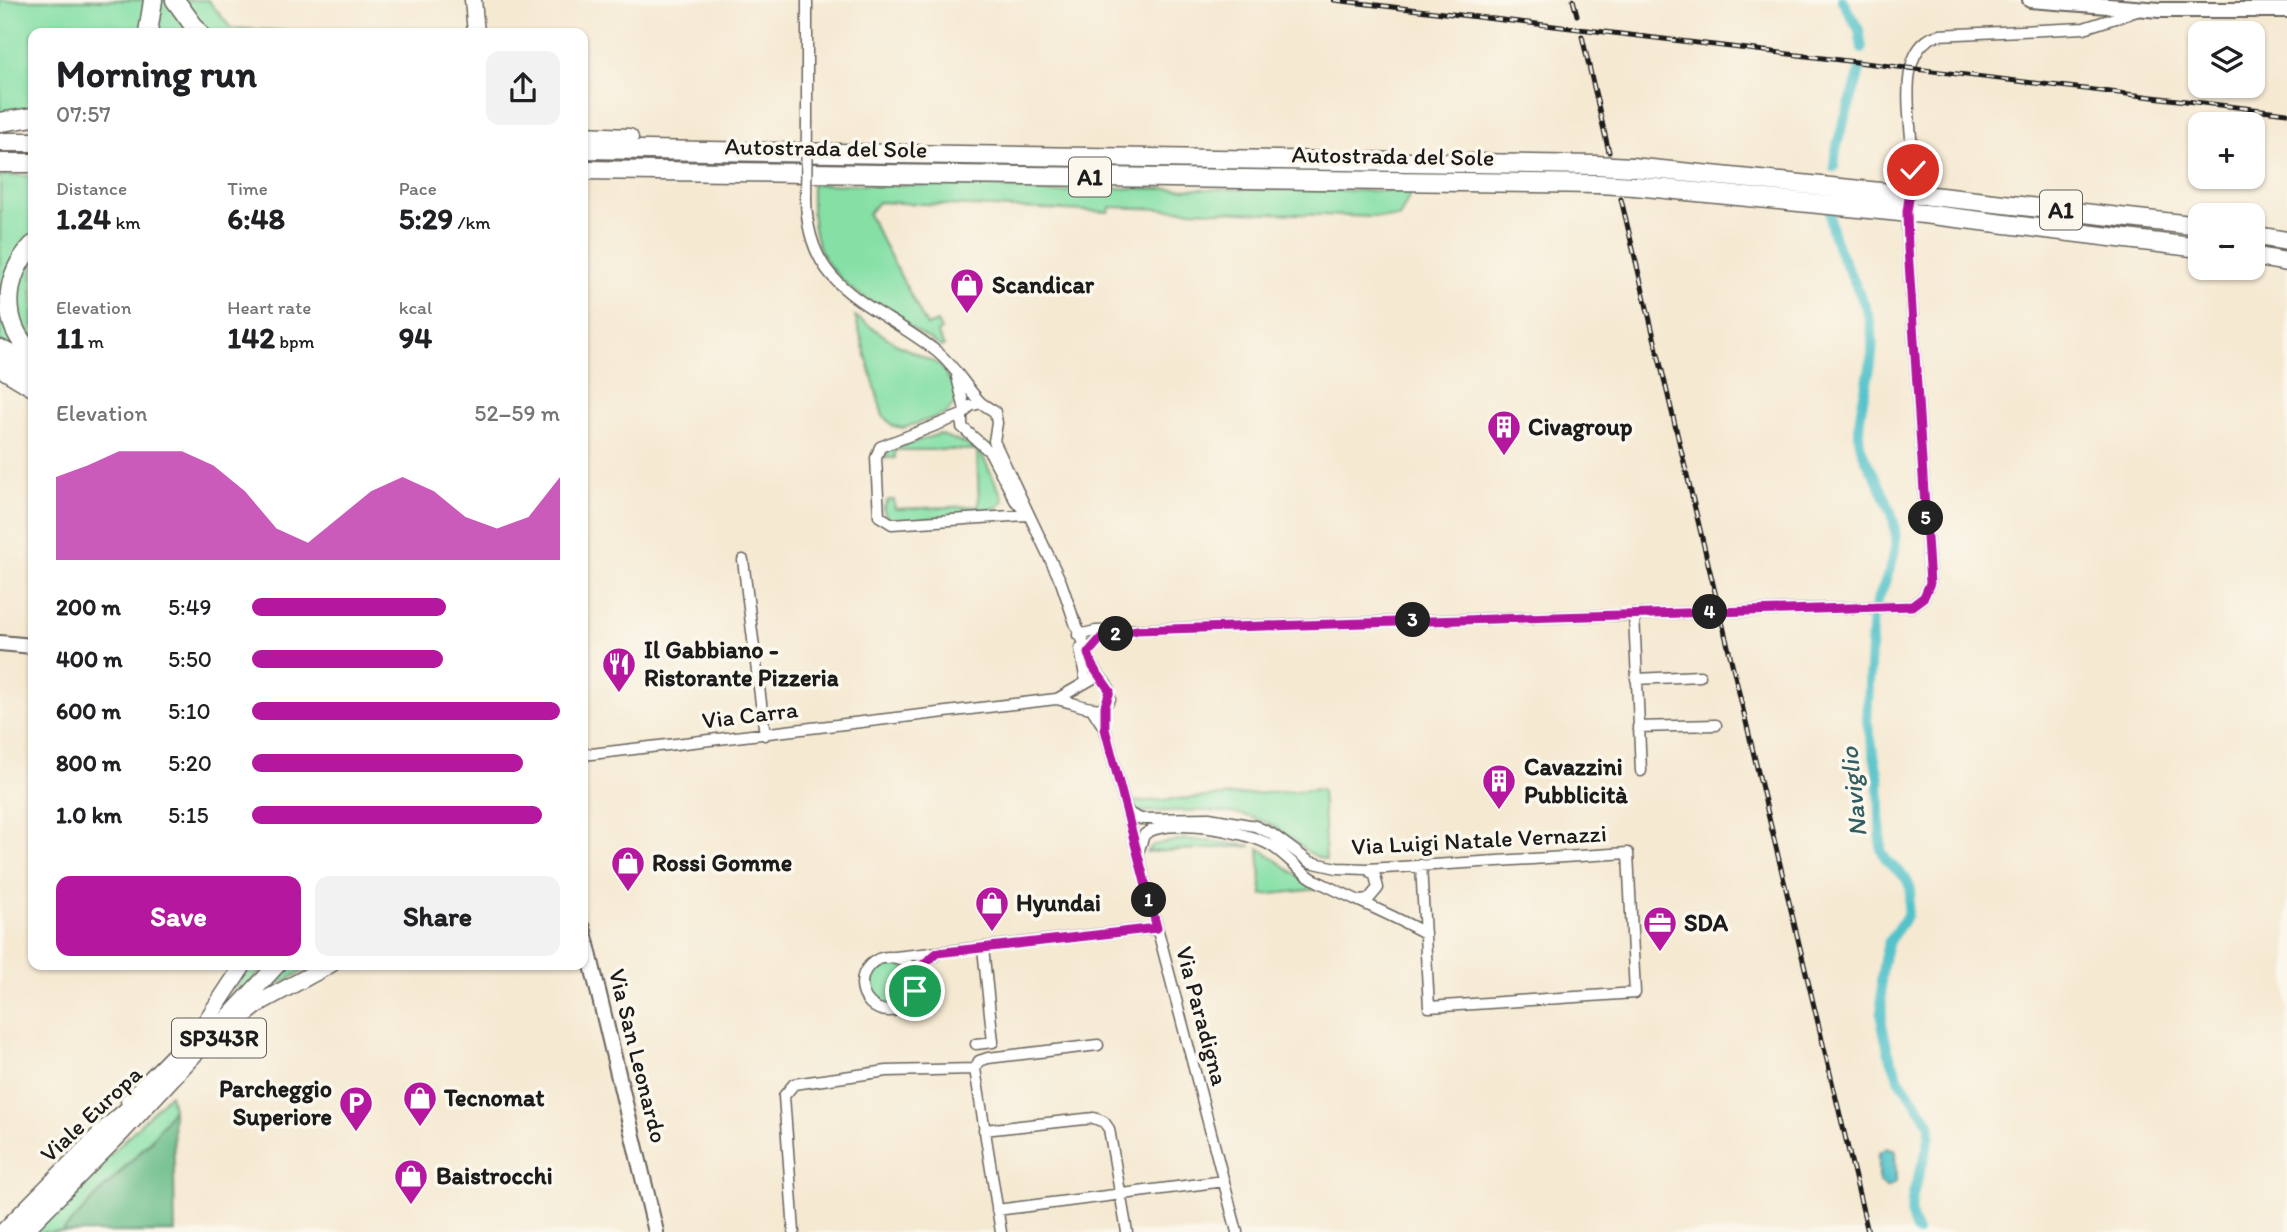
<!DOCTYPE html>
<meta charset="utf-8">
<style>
body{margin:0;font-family:Itim,sans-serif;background:#f2f2f2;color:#202124;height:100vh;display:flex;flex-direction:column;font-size:26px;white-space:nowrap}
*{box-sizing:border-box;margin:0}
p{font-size:23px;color:#757577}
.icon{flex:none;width:38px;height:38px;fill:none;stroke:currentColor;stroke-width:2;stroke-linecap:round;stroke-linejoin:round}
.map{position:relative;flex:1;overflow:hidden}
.details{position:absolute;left:28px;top:28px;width:560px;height:942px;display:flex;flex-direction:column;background:#fff;border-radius:14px;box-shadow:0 2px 5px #0004}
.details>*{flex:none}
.buttons{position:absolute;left:2188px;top:21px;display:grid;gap:14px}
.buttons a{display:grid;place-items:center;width:77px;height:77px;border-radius:14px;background:#fff;box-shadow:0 2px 5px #0004;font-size:35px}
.pin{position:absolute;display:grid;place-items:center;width:60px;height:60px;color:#fff;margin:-30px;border:4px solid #fff;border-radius:50%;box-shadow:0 2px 7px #0007}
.km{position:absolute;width:35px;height:35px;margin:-18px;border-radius:50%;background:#222;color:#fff;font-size:19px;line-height:35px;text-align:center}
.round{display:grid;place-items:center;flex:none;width:74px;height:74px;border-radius:14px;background:#f2f2f2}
.summary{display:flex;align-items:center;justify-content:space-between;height:119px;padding:0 28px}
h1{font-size:38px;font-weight:700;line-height:52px}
.figures{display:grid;grid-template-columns:repeat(3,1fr);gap:10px;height:119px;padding:7px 28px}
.figures div{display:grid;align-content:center}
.figures b{font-size:30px;font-weight:700}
.figures small{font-size:19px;font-weight:400}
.figures p{font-size:19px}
.chart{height:196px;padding:14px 28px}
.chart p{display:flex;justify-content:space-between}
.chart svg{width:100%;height:126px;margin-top:7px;fill:#b5179e;opacity:.7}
.button{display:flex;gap:14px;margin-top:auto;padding:14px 28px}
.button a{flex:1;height:80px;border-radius:14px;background:#b5179e;color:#fff;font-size:28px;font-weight:700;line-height:80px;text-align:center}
.button a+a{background:#f2f2f2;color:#202124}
ul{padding:0 28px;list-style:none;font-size:23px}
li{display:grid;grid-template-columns:112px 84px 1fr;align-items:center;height:52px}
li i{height:18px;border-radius:9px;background:#b5179e}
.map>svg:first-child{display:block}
.green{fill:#86e0a6;stroke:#517e61;stroke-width:2}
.forest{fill:#6cbe8b;stroke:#446d54;stroke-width:2}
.water{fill:#54c2ca;stroke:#386f73;stroke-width:2}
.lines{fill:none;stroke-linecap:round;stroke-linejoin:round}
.canal{stroke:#54c2ca;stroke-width:10}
.street-casing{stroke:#68645c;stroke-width:13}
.secondary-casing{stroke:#68645c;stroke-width:18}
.primary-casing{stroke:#68645c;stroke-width:19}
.highway-casing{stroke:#68645c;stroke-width:21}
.street{stroke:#fff;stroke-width:10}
.secondary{stroke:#fff;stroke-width:14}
.primary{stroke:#fff;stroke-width:16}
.highway{stroke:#fff;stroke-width:18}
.rail-casing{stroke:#1c1c1c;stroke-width:5}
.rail{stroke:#fbf7ec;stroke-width:2.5;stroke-dasharray:8;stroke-linecap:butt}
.street-bridge-casing{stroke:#68645c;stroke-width:13;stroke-linecap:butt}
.highway-bridge-casing{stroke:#68645c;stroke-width:21;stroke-linecap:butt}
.street-bridge{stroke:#fff;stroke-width:10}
.highway-bridge{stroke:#fff;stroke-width:18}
.route-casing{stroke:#fff;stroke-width:14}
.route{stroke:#b5179e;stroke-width:9}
.labels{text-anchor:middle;stroke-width:7;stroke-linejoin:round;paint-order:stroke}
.shield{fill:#fbf7ec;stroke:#5f5e5a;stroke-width:2}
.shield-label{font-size:23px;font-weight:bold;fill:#1c1c1c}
.street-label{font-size:24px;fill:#1c1c1c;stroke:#fbf7ec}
.poi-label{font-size:24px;font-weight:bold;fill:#1c1c1c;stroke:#fbf7ec;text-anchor:start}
.water-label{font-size:26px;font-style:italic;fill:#325e62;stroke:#fbf7ec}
</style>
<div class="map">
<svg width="2287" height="1232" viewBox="0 0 2287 1232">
<rect width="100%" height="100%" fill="#fbf7ec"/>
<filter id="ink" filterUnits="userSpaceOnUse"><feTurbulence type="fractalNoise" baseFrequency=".0143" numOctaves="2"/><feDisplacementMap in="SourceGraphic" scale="14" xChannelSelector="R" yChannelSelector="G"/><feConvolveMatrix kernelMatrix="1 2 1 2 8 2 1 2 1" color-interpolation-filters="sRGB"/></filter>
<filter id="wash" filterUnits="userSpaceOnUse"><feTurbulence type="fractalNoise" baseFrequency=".00686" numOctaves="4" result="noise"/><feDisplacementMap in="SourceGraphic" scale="28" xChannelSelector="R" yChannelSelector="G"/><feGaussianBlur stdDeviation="1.57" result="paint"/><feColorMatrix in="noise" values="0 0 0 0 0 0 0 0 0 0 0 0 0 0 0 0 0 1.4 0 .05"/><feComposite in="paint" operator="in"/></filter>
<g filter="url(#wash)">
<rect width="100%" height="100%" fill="#f5e9d2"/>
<path class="green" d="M0,0H146L143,33H33V110L0,116Z
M159,0H169L190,33H155L159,20Z
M180,0H208L231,28L313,33H204Z
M0,175L33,176V242L15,262L18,351L0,344Z
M812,184L991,186L1056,193L1093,188L1412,191L1399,218L1110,207L1109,212L878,202L868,214L927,326L937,322L941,330L937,333L944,346L941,347L854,291C814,259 811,231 812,184Z
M33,257V345C11,305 5,297 33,257Z
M855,316L898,345L940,365L955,388L956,401L946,414L903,428L893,426L883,416Z
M939,434L979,449L1004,500L997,508L900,523L887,518L883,509L888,500H894L895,509L979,506L977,450H895V458H884L889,450Z
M1322,789L1326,860C1304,854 1291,836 1271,825C1238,806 1173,811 1135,812L1133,802Z
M1185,839L1252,846L1147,852L1153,845Z
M1259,848C1280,861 1296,877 1318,889L1262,895Z
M867 984a22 22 0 1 1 44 0a22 22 0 1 1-44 0Z
M250,964H268L222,1011Z
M288,964H317L258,995Z
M170,1094L173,1109L163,1127L62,1232H34Z"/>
<path class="forest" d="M173,1109L175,1232H62L151,1141Z"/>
<path class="water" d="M1887,1148L1895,1151L1896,1182L1887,1188L1879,1182V1153Z"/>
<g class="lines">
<path class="canal" d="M1842,0L1859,30L1862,49
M1834,167C1836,133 1853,102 1860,69
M1830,214C1831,250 1860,283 1869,318C1881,362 1858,393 1859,434C1859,450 1868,464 1876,478C1904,533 1900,548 1876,604
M1873,611L1867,721L1879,779L1881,850L1888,862L1906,878L1911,890L1907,916L1889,941L1885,954L1881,980L1882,1024L1888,1051L1899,1079L1930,1123C1933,1158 1898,1199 1917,1232"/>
</g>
</g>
<g filter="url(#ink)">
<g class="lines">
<g class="street-casing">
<path id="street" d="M807,122V0
M806,200C808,293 874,302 936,351C957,368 964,385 981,403
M957,377L965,410
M962,415L880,447L876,458L879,516L892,524L1027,515
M1026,513L1015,500L990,452L962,427V415L970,406L981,403L995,412L997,423L994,441L1061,582L1076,626
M743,560L765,735
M1634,614L1641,771
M1078,635L1096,631L1912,606L1924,597L1930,583L1908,248C1908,236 1906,223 1907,211C1909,196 1913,182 1913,168C1914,132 1891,49 1938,35L2084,28L2137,11
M1080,648L1086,682
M1088,653L1098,640L1113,635
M1636,679L1700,676
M1057,699L1092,679
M1092,709L1105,729L1237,1232
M1638,727L1716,725
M583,755L1056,699C1071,701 1089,711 1102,708L1110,699L1109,688L1093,667L1075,621
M1126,808L1130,814L1141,819L1209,818L1255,826L1272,834L1310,862L1337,868L1368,869L1628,853L1635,993L1429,1007L1421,865
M1138,852L1144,835C1165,816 1247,831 1270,845C1287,855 1299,872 1317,881C1353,899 1390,914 1425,933
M1360,901L1368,900L1378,888L1375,876L1368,869
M862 984a27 27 0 1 1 54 0a27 27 0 1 1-54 0Z
M886,958L1157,928
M916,980L922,965L938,953
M976,1044L993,1042L983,948
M975,1069L1001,1232
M984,1130L1094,1118L1104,1122L1109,1129L1127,1232
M997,1210L1224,1181
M794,1232L784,1096L794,1084L887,1071L975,1069L979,1061L988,1058L1098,1045"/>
</g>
<g class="secondary-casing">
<path id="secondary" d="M2030,0L2160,10H2287
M0,643L33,646
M583,928L656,1232"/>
</g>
<g class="primary-casing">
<path id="primary" d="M473,0L476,33
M226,1030L261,1002L331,964
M129,1101L203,1026L244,964
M3,1232L107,1127L142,1097
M23,1232L122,1132L278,964"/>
</g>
<g class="highway-casing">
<path id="highway" d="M175,0L199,33
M148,33L153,0
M0,122L33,117
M583,136L629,138
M0,142H33
M583,149L1595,165
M0,163H33
M1632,167L1900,194
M583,170L1598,184
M1635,186L1900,212
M1923,195L2200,226
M1924,214L2200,248
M2252,235L2287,241
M33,245C3,277 0,324 33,354
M2252,256L2287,262
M0,349L33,367
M0,367L33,387"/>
</g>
<use href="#street" class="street"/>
<use href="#secondary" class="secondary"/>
<use href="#primary" class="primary"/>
<use href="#highway" class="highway"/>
<g class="rail-casing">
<path id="rail" d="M1334,0L2287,113
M1573,0L1577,15
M1582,36L1609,152
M1621,199L1868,1232"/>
</g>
<use href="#rail" class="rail"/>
<g class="street-bridge-casing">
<path id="street-bridge" d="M806,200L807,122"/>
</g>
<g class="highway-bridge-casing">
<path id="highway-bridge" d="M1595,165L1632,167
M1598,184L1635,186
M1900,194L1923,195
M1900,212L1924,214"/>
</g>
<use href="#street-bridge" class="street-bridge"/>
<use href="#highway-bridge" class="highway-bridge"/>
</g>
</g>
<g class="lines" filter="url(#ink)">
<g class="route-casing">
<path id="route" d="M915,991L920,967L937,953L1157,928L1105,729V706L1110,691L1093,667L1088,653L1102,637L1137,630L1912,606L1924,597L1930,583L1908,248L1907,212L1913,170"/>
</g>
<use href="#route" class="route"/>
</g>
<defs>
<g id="shop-pin" transform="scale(1.75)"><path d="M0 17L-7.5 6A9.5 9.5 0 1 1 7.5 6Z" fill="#b5179e" stroke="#fbf7ec"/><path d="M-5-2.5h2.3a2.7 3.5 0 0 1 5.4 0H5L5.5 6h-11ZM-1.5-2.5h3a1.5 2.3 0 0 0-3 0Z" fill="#fff"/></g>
<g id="building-pin" transform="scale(1.75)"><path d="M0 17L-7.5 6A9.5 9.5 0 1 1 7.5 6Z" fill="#b5179e" stroke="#fbf7ec"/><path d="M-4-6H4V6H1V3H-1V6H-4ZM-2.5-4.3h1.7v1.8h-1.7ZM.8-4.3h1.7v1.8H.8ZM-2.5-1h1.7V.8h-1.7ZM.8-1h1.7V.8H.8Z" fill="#fff"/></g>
<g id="restaurant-pin" transform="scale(1.75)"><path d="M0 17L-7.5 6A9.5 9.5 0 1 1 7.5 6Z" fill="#b5179e" stroke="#fbf7ec"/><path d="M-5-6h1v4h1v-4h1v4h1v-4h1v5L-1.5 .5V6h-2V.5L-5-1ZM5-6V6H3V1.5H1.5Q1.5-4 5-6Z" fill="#fff"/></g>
<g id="office-pin" transform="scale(1.75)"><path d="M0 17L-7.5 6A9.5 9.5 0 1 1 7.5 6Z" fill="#b5179e" stroke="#fbf7ec"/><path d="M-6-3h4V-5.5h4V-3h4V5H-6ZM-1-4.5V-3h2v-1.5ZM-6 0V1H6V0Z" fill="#fff"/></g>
<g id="parking-pin" transform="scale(1.75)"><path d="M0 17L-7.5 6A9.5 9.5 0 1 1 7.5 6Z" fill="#b5179e" stroke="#fbf7ec"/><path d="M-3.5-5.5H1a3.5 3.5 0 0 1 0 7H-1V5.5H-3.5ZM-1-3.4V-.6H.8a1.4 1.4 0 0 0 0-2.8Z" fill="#fff"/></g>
</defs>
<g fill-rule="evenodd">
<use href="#shop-pin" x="967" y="285"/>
<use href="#building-pin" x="1504" y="427"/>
<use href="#restaurant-pin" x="619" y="664"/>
<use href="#building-pin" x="1499" y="781"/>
<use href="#shop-pin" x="628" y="863"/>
<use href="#shop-pin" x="992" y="903"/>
<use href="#office-pin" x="1660" y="923"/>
<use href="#shop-pin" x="420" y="1098"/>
<use href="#parking-pin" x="356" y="1103"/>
<use href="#shop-pin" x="411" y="1176"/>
</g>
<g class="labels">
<g class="shield">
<rect x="1069" y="157.5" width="42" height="39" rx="5"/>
<rect x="2040" y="190.5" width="42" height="39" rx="5"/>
<rect x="172" y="1018.5" width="94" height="39" rx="5"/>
</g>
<g class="shield-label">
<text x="1090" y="185">A1</text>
<text x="2061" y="218">A1</text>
<text x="219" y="1046">SP343R</text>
</g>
<g class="street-label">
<text transform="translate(826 148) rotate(1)" y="8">Autostrada del Sole</text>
<text transform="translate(1393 156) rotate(1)" y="8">Autostrada del Sole</text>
<text transform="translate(750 715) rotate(-7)" y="8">Via Carra</text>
<text transform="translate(1479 840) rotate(-3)" y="8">Via Luigi Natale Vernazzi</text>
<text transform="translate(1202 1016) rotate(75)" y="8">Via Paradigna</text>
<text transform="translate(638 1056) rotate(76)" y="8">Via San Leonardo</text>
<text transform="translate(91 1114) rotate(-43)" y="8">Viale Europa</text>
</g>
<g class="poi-label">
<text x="992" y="293">Scandicar</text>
<text x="1528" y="435">Civagroup</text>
<text x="644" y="658">Il Gabbiano -<tspan x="644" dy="28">Ristorante Pizzeria</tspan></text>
<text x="1524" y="775">Cavazzini<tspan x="1524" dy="28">Pubblicità</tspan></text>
<text x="652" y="871">Rossi Gomme</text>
<text x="1016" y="911">Hyundai</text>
<text x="1684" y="931">SDA</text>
<text x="332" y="1097" text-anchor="end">Parcheggio<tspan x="332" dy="28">Superiore</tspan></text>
<text x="444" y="1106">Tecnomat</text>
<text x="436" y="1184">Baistrocchi</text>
</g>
<g class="water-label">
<text transform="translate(1853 792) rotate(-96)" y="9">Naviglio</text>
</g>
</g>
</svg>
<div class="buttons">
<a><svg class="icon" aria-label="layers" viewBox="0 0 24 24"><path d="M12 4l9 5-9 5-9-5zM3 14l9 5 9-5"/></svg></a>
<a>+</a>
<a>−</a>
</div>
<div class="pin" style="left:915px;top:991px;background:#1e9e55"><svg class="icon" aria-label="arrive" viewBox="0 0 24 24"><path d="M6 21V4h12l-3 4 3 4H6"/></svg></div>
<div class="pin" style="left:1913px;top:170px;background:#d93025"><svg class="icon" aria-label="check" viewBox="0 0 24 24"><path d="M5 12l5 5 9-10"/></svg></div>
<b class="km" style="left:1149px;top:900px">1</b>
<b class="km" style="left:1116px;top:634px">2</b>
<b class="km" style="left:1413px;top:620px">3</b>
<b class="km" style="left:1710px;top:612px">4</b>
<b class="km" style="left:1926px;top:518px">5</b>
<section class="details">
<div class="summary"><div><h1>Morning run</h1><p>07:57</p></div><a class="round"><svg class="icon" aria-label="share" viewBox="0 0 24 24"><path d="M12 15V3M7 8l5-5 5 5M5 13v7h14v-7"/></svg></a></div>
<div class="figures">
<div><p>Distance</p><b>1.24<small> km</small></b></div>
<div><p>Time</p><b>6:48</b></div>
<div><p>Pace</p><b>5:29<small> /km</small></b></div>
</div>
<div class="figures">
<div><p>Elevation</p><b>11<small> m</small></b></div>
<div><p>Heart rate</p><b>142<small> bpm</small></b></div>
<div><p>kcal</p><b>94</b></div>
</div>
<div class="chart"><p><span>Elevation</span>52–59 m</p>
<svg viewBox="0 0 160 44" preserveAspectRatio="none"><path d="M0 44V15L10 11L20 6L30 6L40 6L50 11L60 20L70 33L80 38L90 29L100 20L110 15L120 20L130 29L140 33L150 29L160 15V44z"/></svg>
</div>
<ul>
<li><b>200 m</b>5:49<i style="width:63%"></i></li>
<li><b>400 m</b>5:50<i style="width:62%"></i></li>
<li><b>600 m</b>5:10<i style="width:100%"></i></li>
<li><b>800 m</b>5:20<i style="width:88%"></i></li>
<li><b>1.0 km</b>5:15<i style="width:94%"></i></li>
</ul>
<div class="button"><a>Save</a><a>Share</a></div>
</section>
</div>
